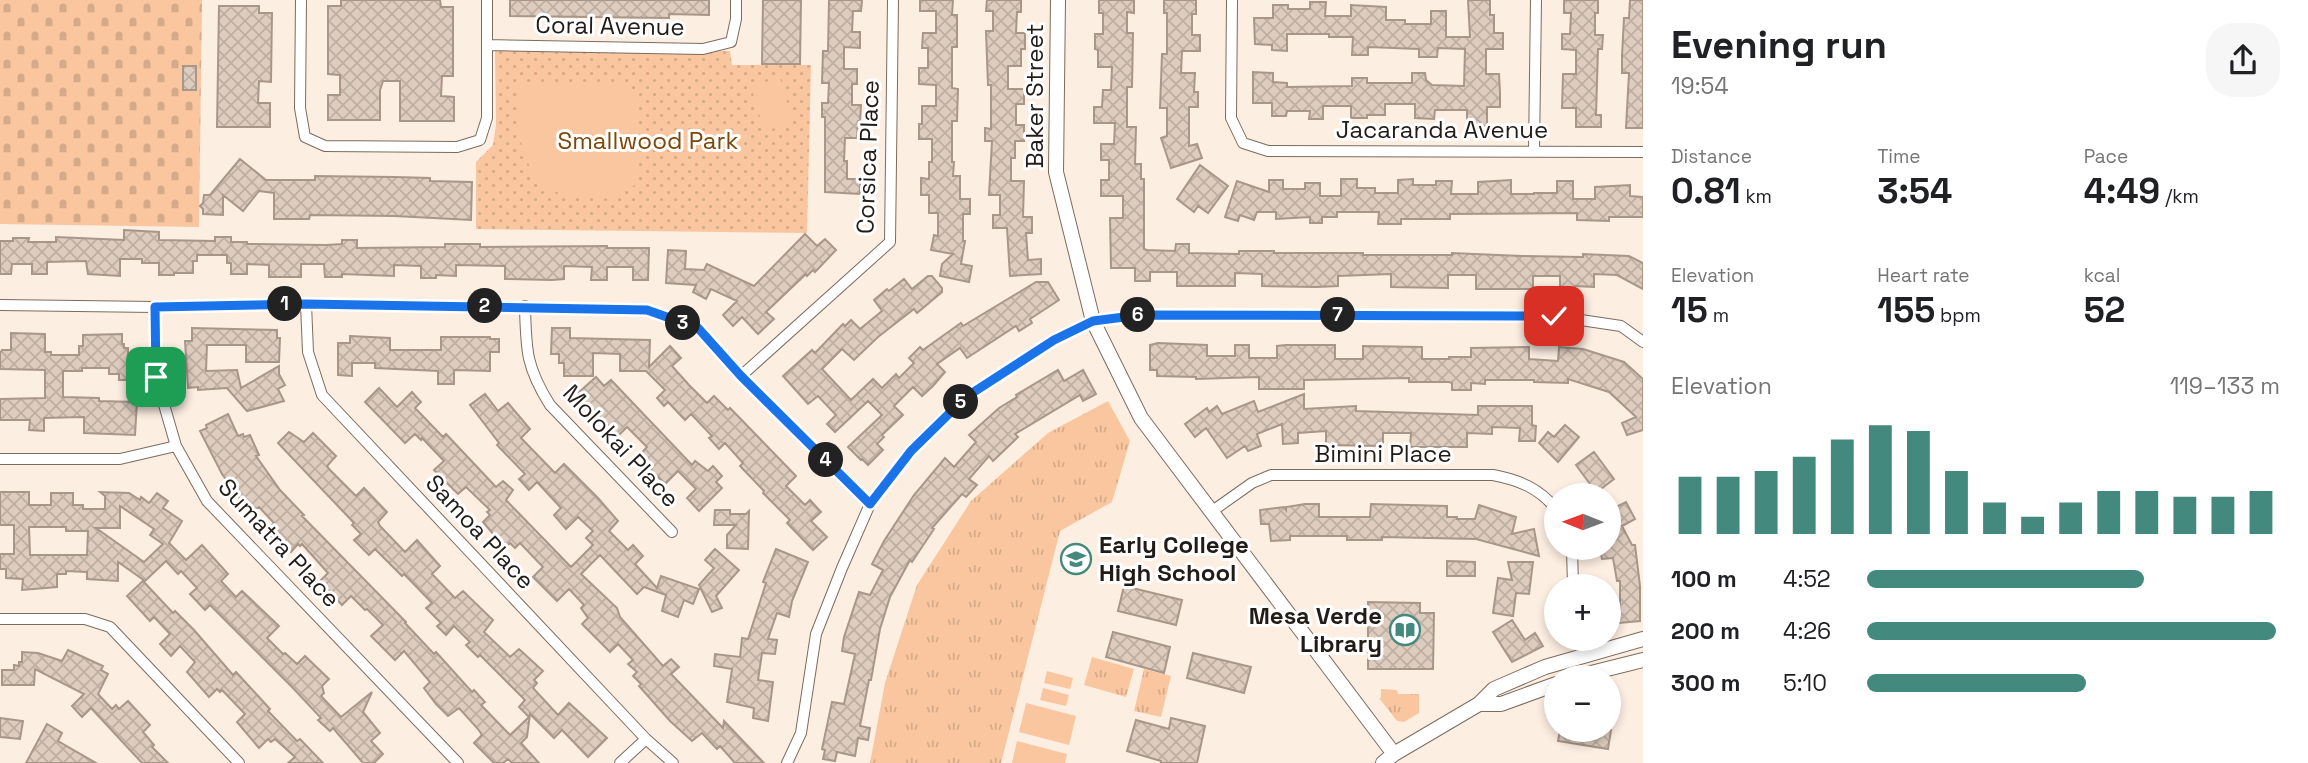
<!DOCTYPE html>
<meta charset="utf-8">
<style>
body{margin:0;font-family:"Space Grotesk",sans-serif;background:#f6f6f6;color:#202124;height:100vh;display:flex;flex-direction:column;font-size:26px;white-space:nowrap}
*{box-sizing:border-box;margin:0}
p{font-size:23px;color:#757577}
.icon{flex:none;width:38px;height:38px;fill:none;stroke:currentColor;stroke-width:2;stroke-linecap:round;stroke-linejoin:round}
.map{position:relative;flex:1;overflow:hidden}
.drawer{display:flex;flex-direction:column;background:#fff;width:665px}
.drawer>*{flex:none}
.needle{width:46px;rotate:271deg}
.buttons{position:absolute;left:1544px;top:483px;display:grid;gap:14px}
.buttons a{display:grid;place-items:center;width:77px;height:77px;border-radius:50%;background:#fff;box-shadow:0 4px 10px #0003;font-size:35px}
.pin{position:absolute;display:grid;place-items:center;width:60px;height:60px;color:#fff;margin:-30px;border-radius:14px;box-shadow:0 4px 10px #0006}
.km{position:absolute;width:35px;height:35px;margin:-18px;border-radius:50%;background:#222;color:#fff;font-size:19px;line-height:35px;text-align:center}
.round{display:grid;place-items:center;flex:none;width:74px;height:74px;border-radius:28px;background:#f6f6f6}
.overview{display:flex;align-items:center;justify-content:space-between;height:119px;padding:0 28px}
h1{font-size:38px;font-weight:700;line-height:52px}
.figures{display:grid;grid-template-columns:repeat(3,1fr);gap:10px;height:119px;padding:7px 28px}
.figures div{display:grid;align-content:center}
.figures b{font-size:35px;font-weight:700}
.figures small{font-size:19px;font-weight:400}
.figures p{font-size:19px}
.chart{height:196px;padding:14px 28px}
.chart p{display:flex;justify-content:space-between}
.chart svg{width:100%;height:126px;margin-top:7px;stroke:#44897d;stroke-width:6}
ul{padding:0 28px;list-style:none;font-size:23px}
li{display:grid;grid-template-columns:112px 84px 1fr;align-items:center;height:52px}
li i{height:18px;border-radius:9px;background:#44897d}
main{display:flex;flex:1;min-height:0}
.map>svg:first-child{display:block}
.grass{fill:url(#grass-tufts)}
.cemetery{fill:url(#cemetery-stones)}
.park{fill:url(#park-dots)}
.pitch{fill:#f9c69f}
.building{fill:url(#building-cross-hatch);stroke:#a89689;stroke-width:2;fill-rule:evenodd}
.lines{fill:none;stroke-linecap:round;stroke-linejoin:round}
.street-casing{stroke:#7c6c5f;stroke-width:12}
.secondary-casing{stroke:#7c6c5f;stroke-width:16}
.street{stroke:#fff;stroke-width:10}
.secondary{stroke:#fff;stroke-width:14}
.route-casing{stroke:#fff;stroke-width:14}
.route{stroke:#1a73e8;stroke-width:9}
.labels{text-anchor:middle;stroke-width:6;stroke-linejoin:round;paint-order:stroke}
.street-label{font-size:24px;fill:#221c17;stroke:#fff}
.park-label{font-size:24px;fill:#7e4607;stroke:#fff}
.poi-label{font-size:24px;font-weight:bold;fill:#221c17;stroke:#fff;text-anchor:start}
</style>
<main>
<div class="map">
<svg width="1643" height="763" viewBox="0 0 1643 763">
<defs>
<pattern id="grass-tufts" width="24" height="20" patternUnits="userSpaceOnUse" patternTransform="scale(1.75)"><rect width="24" height="20" fill="#f9c69f"/><path d="M3 7l-1-3M5 7V3M7 7l1-3M15 17l-1-3M17 17v-4M19 17l1-3" fill="none" stroke="#d5aa88"/></pattern>
<pattern id="cemetery-stones" width="16" height="16" patternUnits="userSpaceOnUse" patternTransform="scale(1.75)"><rect width="16" height="16" fill="#f9c69f"/><path d="M2 7V4a2 2 0 0 1 4 0v3zM10 15v-3a2 2 0 0 1 4 0v3z" fill="#d5aa88"/></pattern>
<pattern id="park-dots" width="8" height="8" patternUnits="userSpaceOnUse" patternTransform="scale(1.75)"><rect width="8" height="8" fill="#f9c69f"/><path d="M2 2h.1M6 6h.1" fill="none" stroke="#d5aa88" stroke-width="1.8" stroke-linecap="round"/></pattern>
<pattern id="building-cross-hatch" width="8" height="8" patternUnits="userSpaceOnUse" patternTransform="scale(1.75)"><rect width="8" height="8" fill="#deccbe"/><path d="M0 0l8 8M0 8l8-8" fill="none" stroke="#beafa3"/></pattern>
</defs>
<rect width="100%" height="100%" fill="#fdeee2"/>
<path class="grass" d="M1108,401L1130,441L1112,502L1060,531L1001,763H870L885,683L917,585L971,501L1048,433Z
M1092,657L1134,669L1126,697L1084,685Z
M1144,669L1171,676L1161,717L1134,711Z
M1381,689L1397,690L1398,694H1419V713L1404,722L1397,721L1379,698H1381Z"/>
<path class="cemetery" d="M0,0H202L199,227L0,224Z"/>
<path class="park" d="M495,50L730,51L732,65H811L807,233L476,229V162L493,145L496,125Z"/>
<path class="pitch" d="M780,78L793,123L764,131L751,86Z
M517,82L622,84L636,97L635,185L611,199L576,196L552,191L533,175L523,150L517,124Z
M1047,671L1073,678L1070,689L1044,683Z
M1043,688L1069,695L1066,706L1040,700Z
M1026,703L1076,716L1069,745L1019,732Z
M1017,741L1067,754L1065,763H1012Z"/>
<path class="building" d="M341,0H440L441,7H453V76H442L441,96L454,97V121H400V81H383L380,90V120H328V95H340V75L328,74V6H341Z
M510,0H709V15L669,14V18L510,16Z
M763,0H801L800,64H762Z
M829,0H862L861,11H853L852,32H860V48L844,47V69H857V84H852V105H861L860,121H858L857,138H845L844,161H847V179H860V194L825,192V117H822V103H828L829,83H822L823,51H828Z
M920,0H953L952,15H957V47H952V88L958,89L957,121H952V162H954L953,176H960V199H970V214H963V241H965L961,264L972,266L969,282L940,276L942,264L953,254L931,250L934,235L938,236V213H929V195H921V178L929,179V162H932V139H919V124H922V106H936V85L919,84V68H928V48H922L923,33H936V11H920Z
M987,0H1021V12H1017L1016,33H1025V49H1021V66H1008V89H1024V104H1016V125H1024V141H1015V158H1011V181H1024L1023,217H1032V233H1026L1028,260L1041,259V274L1010,276L1007,228H993V215H1000V195H989L992,141H985V128L991,129V85H988L986,31H993V11H986Z
M1099,0H1134V13L1127,12V33H1133L1132,87H1127V127H1136L1135,164H1141V179H1144V249L1147,250L1175,251L1176,244H1189V253L1239,254V251H1274V253H1363V255H1452V253L1522,256L1583,257V254L1629,256L1643,263V289L1617,275L1594,274V287L1575,286V289H1560V276H1533V289H1476V275H1448V288L1391,287V274L1338,276V286L1316,287L1262,286V274L1235,273V286H1177V272H1150V281H1135V268H1111L1110,218H1123V196H1101V180H1109V160H1101V144H1114L1115,123H1094V107H1102L1103,90H1111L1112,67H1098V50L1095,49V34H1103V13H1099Z
M1164,0H1196V14H1192V35H1200V51H1182L1181,73H1195L1194,92H1198V107H1189V146L1197,144L1202,158L1171,168L1161,138L1167,136V108H1160L1162,54H1167V13H1164Z
M1468,0H1490V15H1494V33H1503V49H1486V74H1499L1500,93V107H1487V126L1467,125V110H1435L1434,119L1415,118V104H1385V115H1367V118H1351V106H1323V119H1309L1310,111H1287L1286,116H1272V103H1253V72L1273,73V82L1287,83V87L1352,86V78H1367V83H1412V73H1425L1426,80L1432,85L1464,86L1465,49L1438,48L1437,57H1419V49L1393,48L1368,47V55H1352L1353,37H1329V34H1287V51L1272,50V45L1255,44L1254,18H1273V5H1288V9H1310V2H1326L1325,16H1351V5L1386,7V20H1405V24H1431V11H1446V37H1470Z
M1564,0H1598V13H1595V35H1603L1602,49H1598L1596,115H1601V127H1576V108H1562L1563,74H1576V50L1562,49V34H1570L1571,13H1564Z
M1630,0H1643V128H1626L1629,73H1622V56L1624,18H1629Z
M219,6H259V13H272L271,82L259,81L258,103H270V127H217Z
M183,66H196V90H183Z
M240,159L266,180H315V176L395,177L430,178V181L472,182L471,220L395,216L310,215L309,219H274V193L259,191L243,211L223,195V215L203,214V209L200,206L203,203L204,195H210Z
M1200,165L1228,186L1208,213L1198,206L1194,212L1177,199Z
M1341,179H1357V188H1375V193H1398V180L1413,179V185H1436V181H1452L1451,194H1478V182L1511,180V194H1534V193H1557V181H1573V199H1595V187L1630,185V196L1643,197V217H1609V221L1577,220V213L1450,214V219H1401V224H1378L1379,212H1337V217H1322V223H1310V217L1276,219V212H1257L1254,220L1240,215L1238,221L1225,217L1237,181L1269,192V180H1283V189H1305V183H1320V196H1341Z
M124,230L159,232V240L215,241V237H231V242H247V244L326,245L342,244V240H357V248L445,247V244H480V247L607,246V248H649L648,280H633V267H607V280H591L592,267L564,266V279L552,280L505,279V266L456,265V276L436,275V278H421V266L394,265V276L342,274V277H325L324,264H301V277H269V265L247,264V274H231V263H227V255H197V261H193V273H174V275H159V263H142V259H120V276L88,274L86,261L47,262V274H32V264H12L11,274H0V241H13V238H29L28,242H56V237L124,240Z
M805,234L817,246L825,239L836,250L815,272L813,270L807,276L806,274L766,312L774,319L758,334L742,317L733,326L723,315L737,301L711,289L706,299L693,292L696,285L666,283L668,250L686,251L685,269L704,270L707,264L754,286Z
M928,276H932L942,288V292L917,313L914,309L878,337L854,360L842,349L822,369L851,400L873,379L882,388L896,374L899,378L914,363L909,358L920,347L923,350L961,323L963,326L1036,282H1048L1059,300L1030,319L1032,323L1019,331L1016,326L967,358L960,348L937,364L945,372L933,386L922,396L913,387L894,406L903,415L882,435L884,437L877,444L883,450L868,465L862,459L861,460L848,447L882,415L868,401L835,432L827,424L836,415L818,396L808,404L783,376L812,350L815,353L843,324L845,326L851,320L860,329L882,311L874,300L887,289L889,291L904,279L912,289Z
M192,328L277,330V338H280L279,362H246V345H207L206,371L237,370L241,388L279,366V374L285,385L278,389L284,401L247,411L227,388L198,390V387L188,388L185,341H192Z
M552,328H570V338L650,340L649,367L670,346L681,358L672,366L689,385L707,403L714,396L728,410L730,408L796,476L786,486L805,505L810,500L821,512L811,521L827,537L813,550L787,523L790,520L763,493L764,491L740,466L743,463L725,443L719,449L709,438L712,436L691,414L685,420L668,402L664,406L657,398L665,390L646,371H620V354L593,353V376H564V363H559V354H551Z
M11,333L45,334V352H51V355H79V346H83V335L122,334V344H124V348H128V364H133V380H119V374H109V368H82V371H63V397L99,398V401L137,402L135,435L84,433V417L44,418V431L29,430L30,420H0V399L45,398V370L0,369V353L2,350H11Z
M350,336L390,338V350H441V337H490V339H499V352H490V371L454,370V384H438V371L375,368V363H352V376L338,375V343H350Z
M1158,343L1207,345V356H1235V345H1249V358H1277V346L1286,345H1335V359H1363V346L1422,347V359H1449V357H1471V348L1529,347V359L1558,361L1559,347L1583,349L1624,362L1643,379V430L1627,435L1622,423L1636,417L1609,392L1568,379V383L1534,382V380H1485V384L1471,383V390H1452V383L1449,382H1409V378L1304,380V389H1259V377L1196,379V377L1157,376V370H1150V345Z
M1058,370L1064,381L1083,370L1096,394L1083,401L1080,395L1015,434L1018,437L993,461L989,456L969,479L977,485L966,497L962,494L932,528L934,529L912,562L910,560L890,597L880,629L871,680H869L860,726L870,728L868,740L858,738L855,756L837,752L835,761L823,759L825,750L822,749L832,702L844,704L855,654L842,651L844,637L859,592L870,595L883,570L872,564L884,541L914,495L945,458L954,467L976,442L969,435L999,408L1017,397L1016,395Z
M596,377L604,386L611,380L692,465L695,461L708,471L713,466L722,476L716,482L722,488L699,511L687,498L696,489L678,471L665,484L644,463L645,462L639,456L647,447L627,427L618,436L578,393Z
M379,388L397,407L412,392L421,402L415,408L443,437L446,434L496,487L503,481L513,490L506,500L571,567L593,545L586,538L593,531L578,517L566,529L554,515L561,508L537,482L529,490L519,479L525,474L497,445L499,443L470,405L485,394L498,411L508,403L530,429L521,438L555,473L564,464L598,498L618,521L609,531L628,550L633,545L643,556L635,564L657,588L661,576L699,589L693,604L684,600L678,617L662,611L666,595L644,587L637,594L600,555L581,574L617,608L620,617L663,666L671,659L679,667L671,674L723,728L724,721L764,763H735L720,746L717,749L702,733L692,741L670,721L639,686L641,684L633,676L637,672L628,664L633,660L618,644L610,652L582,624L588,618L581,608L584,605L569,589L557,601L533,577L543,567L520,543L515,548L510,543L505,548L483,522L490,515L487,512L490,510L466,487L458,494L434,470L444,461L422,438L421,440L415,434L405,443L365,402Z
M1304,394V409L1356,406V411L1478,415V406H1532V425L1536,426L1535,441H1519L1520,428L1492,427V434L1467,433V447H1410L1411,433H1383V446L1326,445V431L1298,433V443L1283,444L1282,424L1257,434L1261,446L1248,451L1245,446L1227,458L1206,428L1195,437L1185,424L1207,408L1209,412L1217,406L1222,414L1254,401L1258,412Z
M228,414L238,436L243,434L244,437L250,435L259,455L256,456L280,490L304,515L302,516L406,622L405,623L434,654L436,652L472,692L474,690L485,702L481,705L510,735L529,717L519,707L525,700L480,655L478,657L466,645L470,642L454,626L446,635L437,626L441,623L426,608L432,603L404,574L402,576L375,549L369,555L354,540L361,534L352,525L354,523L278,443L289,432L304,442L313,433L336,456L327,466L331,471L356,496L364,488L387,512L378,522L380,526L405,552L417,540L440,566L432,574L455,598L463,591L493,620L484,632L510,657L519,649L543,671L534,680L537,683L533,688L558,715L569,703L607,738L588,757L562,730L554,738L530,714L527,737L521,743L539,763H512L508,759L503,763H494L474,743L482,735L478,729L459,708L448,716L436,704L424,688L430,682L404,651L395,660L371,636L383,625L367,609L365,610L351,596L342,605L320,581L328,573L302,544L300,546L298,544L291,552L279,539L276,541L266,531L274,523L259,507L250,513L222,474L200,431L207,428L206,425Z
M1565,425L1579,437L1558,462L1539,443L1548,432L1554,437Z
M1594,452L1614,479L1601,489L1604,495H1574L1590,484L1576,465Z
M0,492H29V505H51V493H73V505H83V509H105V496L100,492L129,493L140,500L141,497L149,503L157,493L168,501L163,508L182,521L169,543L186,560L202,545L228,574L221,581L236,597L242,591L279,626L267,638L283,654L285,653L297,664L305,656L329,679L322,686L324,693L321,696L341,717L372,692L363,712L380,733L371,741L383,754L374,763H363L333,728L330,731L318,720L321,718L292,687L210,605L205,610L190,594L197,588L181,571L178,574L166,561L145,581L118,562V581L87,579V572L66,571V574H57V587L22,590L23,579L6,578V569H0V554H14V525H0ZM120,506L154,529L150,535L163,544L144,562L96,528H120ZM29,527H66V531H88L87,555H30Z
M1626,502L1635,519L1622,526L1632,545H1635L1640,586V621L1608,624V609L1620,610V581H1617L1613,558L1602,559L1600,548H1608V511Z
M1305,504H1319V517H1370L1371,504L1447,506V517H1457V519H1475L1479,505L1516,517L1512,534L1534,529L1539,556L1476,539L1382,537V540H1347V536H1290V540L1271,541L1269,524H1261L1260,510L1284,507L1286,510V507Z
M715,510H730V514H746L749,511L748,549L727,548V535L736,525H714Z
M715,549L739,570L716,596L722,608L712,612L699,585L714,568L705,560Z
M776,549L808,562L792,601L789,617L777,613L768,639L777,640L775,654L762,653L758,680L773,682L768,721L753,718L754,708L727,702L732,669L714,666L715,654L740,657L742,638L748,639L766,583L763,582Z
M1447,561L1475,562V576H1447Z
M1508,562H1533L1529,594L1516,593L1513,616L1493,613L1498,578L1512,580Z
M143,581L173,613L175,611L194,630L233,675L236,672L270,709L268,711L297,741L300,739L323,763H288L295,757L275,739L271,742L268,739L259,748L237,722L245,714L222,690L220,692L217,689L209,697L187,672L195,662L180,646L171,656L160,644L170,634L154,617L150,621L127,596Z
M1124,586L1182,600L1176,625L1118,611Z
M1368,602L1420,603V613H1434L1433,669H1368Z
M1512,620L1525,640L1535,633L1543,646L1512,662L1493,632Z
M1113,632L1170,647L1164,673L1106,657Z
M68,650L103,666L101,670L108,674L98,694L112,709L116,705L119,709L128,701L150,725L143,732L154,745L152,747L168,763H142L91,708L82,717L72,706L84,694L35,669L34,685H2V670H14V665L19,666V662H22V652L38,653L62,661Z
M1193,653L1251,667L1244,693L1187,678Z
M0,718L23,721L20,739L0,737Z
M1171,718L1205,726L1197,763H1161V761L1127,751L1136,720L1169,729Z
M47,724L62,733L58,741L96,763H26Z
M1560,730H1611L1608,749L1558,741Z"/>
<g class="lines">
<g class="street-casing">
<path id="street" d="M301,0L300,108L305,137L325,146L457,147L480,140L487,118V0
M1232,0L1231,118L1243,143L1268,151L1643,152
M487,45L703,49L731,42L736,19V0
M1534,151L1536,0
M306,304L308,352L322,395L646,739L673,763
M0,305L155,307L306,304L647,310L698,328L741,376L870,504
M525,306C526,350 526,367 550,405L672,532
M155,307L156,377L176,446L207,501L458,763
M741,376L890,242L893,0
M0,459H120L176,446
M1211,512L1252,483L1271,475H1493C1519,480 1539,488 1556,509
M1572,548L1573,586
M0,619H85L110,627L239,763
M620,763L646,739
M787,763L801,733L816,634L842,568L870,504L911,451L966,397L1054,340L1093,321L1140,315L1554,316L1621,326L1643,342"/>
</g>
<g class="secondary-casing">
<path id="secondary" d="M1058,0L1056,172L1093,321L1141,418L1394,754
M1575,677L1643,660
M1479,704H1501L1556,684
M1383,763L1394,754L1479,704L1494,689L1545,667L1643,639"/>
</g>
<use href="#street" class="street"/>
<use href="#secondary" class="secondary"/>
</g>
<g class="lines">
<g class="route-casing">
<path id="route" d="M156,377L155,307L306,304L647,310L698,328L741,376L870,504L911,451L966,397L1054,340L1093,321L1140,315L1554,316"/>
</g>
<use href="#route" class="route"/>
</g>
<defs>
<g id="school-ring" transform="scale(1.575)"><circle r="9.5" fill="#fff" stroke="#44897d" stroke-width="1.5"/><path d="M0-5L7-2L0 1L-7-2ZM-4 1L0 2.5L4 1V4Q0 6-4 4Z" fill="#44897d"/></g>
<g id="library-ring" transform="scale(1.575)"><circle r="9.5" fill="#fff" stroke="#44897d" stroke-width="1.5"/><path d="M-6-4Q-3-5.5-.7-3.5V5Q-3 3-6 4ZM6-4Q3-5.5 .7-3.5V5Q3 3 6 4Z" fill="#44897d"/></g>
</defs>
<g fill-rule="evenodd">
<use href="#school-ring" x="1076" y="559"/>
<use href="#library-ring" x="1405" y="630"/>
</g>
<g class="labels">
<g class="street-label">
<text transform="translate(610 26) rotate(1)" y="8">Coral Avenue</text>
<text transform="translate(1035 96) rotate(-90)" y="8">Baker Street</text>
<text x="1442" y="138">Jacaranda Avenue</text>
<text transform="translate(868 157) rotate(-88)" y="8">Corsica Place</text>
<text transform="translate(621 446) rotate(47)" y="8">Molokai Place</text>
<text x="1383" y="462">Bimini Place</text>
<text transform="translate(480 532) rotate(47)" y="8">Samoa Place</text>
<text transform="translate(279 543) rotate(47)" y="8">Sumatra Place</text>
</g>
<g class="park-label">
<text x="648" y="149">Smallwood Park</text>
</g>
<g class="poi-label">
<text x="1099" y="553">Early College<tspan x="1099" dy="28">High School</tspan></text>
<text x="1382" y="624" text-anchor="end">Mesa Verde<tspan x="1382" dy="28">Library</tspan></text>
</g>
</g>
</svg>
<div class="buttons">
<a><svg class="needle" viewBox="-14 -14 28 28"><path d="M0-13l5 13h-10z" fill="#e53935"/><path d="M0 13l5-13h-10z" fill="#757577"/></svg></a>
<a>+</a>
<a>−</a>
</div>
<div class="pin" style="left:156px;top:377px;background:#1e9e55"><svg class="icon" aria-label="arrive" viewBox="0 0 24 24"><path d="M6 21V4h12l-3 4 3 4H6"/></svg></div>
<div class="pin" style="left:1554px;top:316px;background:#d93025"><svg class="icon" aria-label="check" viewBox="0 0 24 24"><path d="M5 12l5 5 9-10"/></svg></div>
<b class="km" style="left:285px;top:304px">1</b>
<b class="km" style="left:485px;top:306px">2</b>
<b class="km" style="left:683px;top:323px">3</b>
<b class="km" style="left:826px;top:460px">4</b>
<b class="km" style="left:961px;top:402px">5</b>
<b class="km" style="left:1138px;top:315px">6</b>
<b class="km" style="left:1338px;top:315px">7</b>
</div>
<section class="drawer">
<div class="overview"><div><h1>Evening run</h1><p>19:54</p></div><a class="round"><svg class="icon" aria-label="share" viewBox="0 0 24 24"><path d="M12 15V3M7 8l5-5 5 5M5 13v7h14v-7"/></svg></a></div>
<div class="figures">
<div><p>Distance</p><b>0.81<small> km</small></b></div>
<div><p>Time</p><b>3:54</b></div>
<div><p>Pace</p><b>4:49<small> /km</small></b></div>
</div>
<div class="figures">
<div><p>Elevation</p><b>15<small> m</small></b></div>
<div><p>Heart rate</p><b>155<small> bpm</small></b></div>
<div><p>kcal</p><b>52</b></div>
</div>
<div class="chart"><p><span>Elevation</span>119–133 m</p>
<svg viewBox="0 0 160 44" preserveAspectRatio="none"><path d="M5 44V24M15 44V24M25 44V22M35 44V17M45 44V11M55 44V6M65 44V8M75 44V22M85 44V33M95 44V38M105 44V33M115 44V29M125 44V29M135 44V31M145 44V31M155 44V29"/></svg>
</div>
<ul>
<li><b>100 m</b>4:52<i style="width:67%"></i></li>
<li><b>200 m</b>4:26<i style="width:99%"></i></li>
<li><b>300 m</b>5:10<i style="width:53%"></i></li>
</ul>
</section>
</main>
